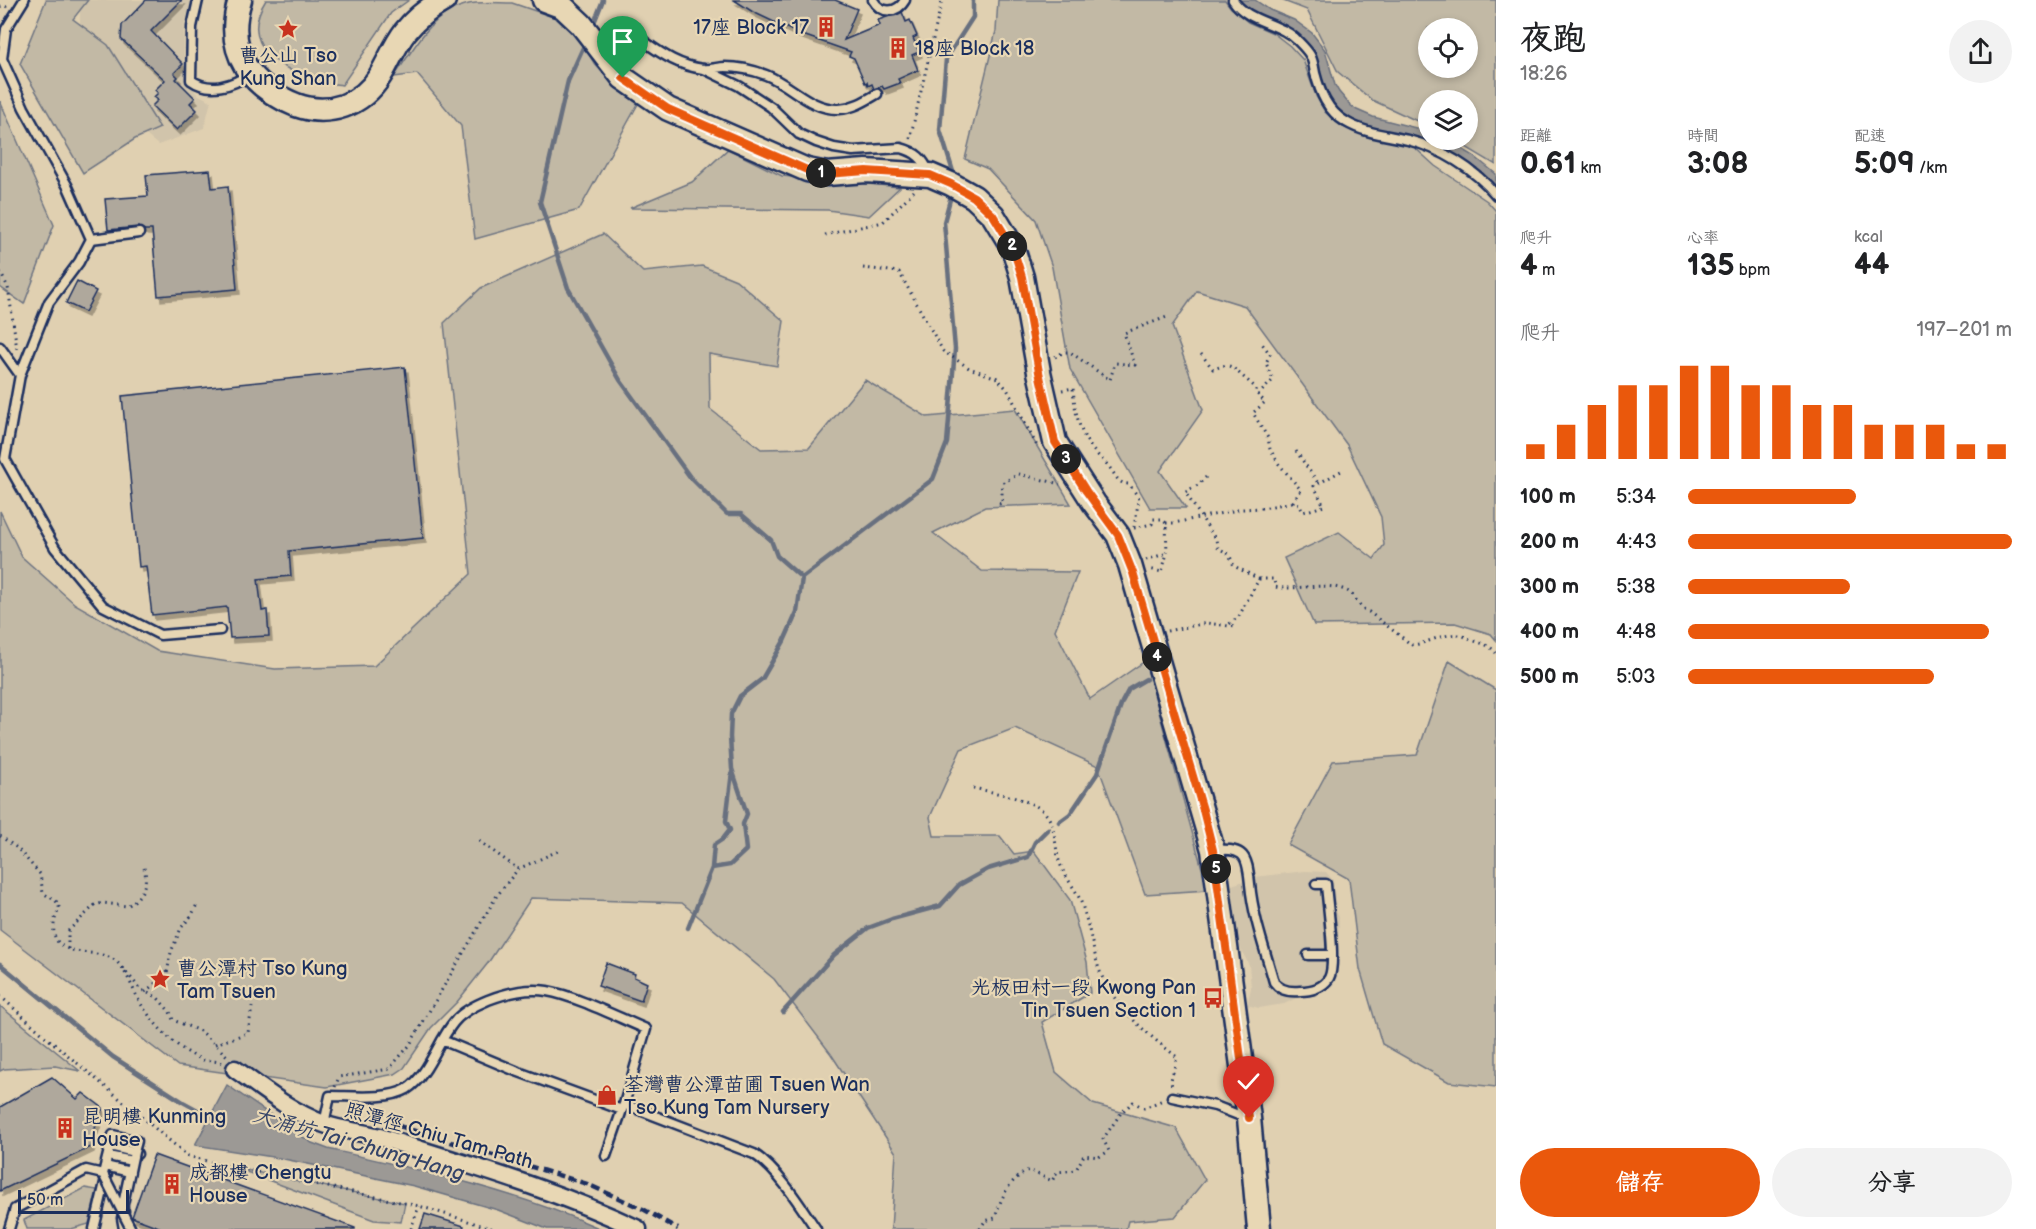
<!DOCTYPE html>
<html lang="zh-TW">
<meta charset="utf-8">
<style>
body{margin:0;font-family:"Balsamiq Sans","LXGW WenKai TC",sans-serif;background:#f2f2f2;color:#202124;height:100vh;display:flex;flex-direction:column;font-size:22px;white-space:nowrap}
*{box-sizing:border-box;margin:0}
p{font-size:20px;color:#757577}
.icon{flex:none;width:33px;height:33px;fill:none;stroke:currentColor;stroke-width:2;stroke-linecap:round;stroke-linejoin:round}
.map{position:relative;flex:1;overflow:hidden}
.side{display:flex;flex-direction:column;background:#fff;width:540px}
.side>*{flex:none}
.fabs{position:absolute;left:1418px;top:18px;display:grid;gap:12px}
.fabs a{display:grid;place-items:center;width:60px;height:60px;border-radius:50%;background:#fff;box-shadow:0 3px 9px #0003;font-size:30px}
.scale{position:absolute;left:18px;bottom:15px;width:111px;box-sizing:border-box;padding-left:6px;border:3px solid #1b2f5e;border-top:0;font-size:16px;line-height:21px;white-space:nowrap;color:#1b2f5e;-webkit-text-stroke:4px #e8d7b4;paint-order:stroke}
.pin{position:absolute;display:grid;place-items:center;width:51px;height:51px;color:#fff;margin:-62px -26px;border-radius:50% 50% 50% 0;rotate:-45deg;box-shadow:0 0 6px #0007}
.pin .icon{rotate:45deg}
.km{position:absolute;width:30px;height:30px;margin:-15px;border-radius:50%;background:#222;color:#fff;font-size:16px;line-height:30px;text-align:center}
.round{display:grid;place-items:center;flex:none;width:63px;height:63px;border-radius:32px;background:#f2f2f2}
.head{display:flex;align-items:center;justify-content:space-between;height:102px;padding:0 24px}
h1{font-size:33px;font-weight:800;line-height:45px}
.metrics{display:grid;grid-template-columns:repeat(3,1fr);gap:9px;height:102px;padding:6px 24px}
.metrics div{display:grid;align-content:center}
.metrics b{font-size:30px;font-weight:800}
.metrics small{font-size:16px;font-weight:400}
.metrics p{font-size:16px}
.chart{height:168px;padding:12px 24px}
.chart p{display:flex;justify-content:space-between}
.chart svg{width:100%;height:108px;margin-top:6px;stroke:#ea580c;stroke-width:6}
.action{display:flex;gap:12px;margin-top:auto;padding:12px 24px}
.action a{flex:1;height:69px;border-radius:36px;background:#ea580c;color:#fff;font-size:24px;font-weight:800;line-height:69px;text-align:center}
.action a+a{background:#f2f2f2;color:#202124}
ul{padding:0 24px;list-style:none;font-size:20px}
li{display:grid;grid-template-columns:96px 72px 1fr;align-items:center;height:45px}
li i{height:15px;border-radius:8px;background:#ea580c}
main{display:flex;flex:1;min-height:0}
.map>svg:first-child{display:block}
.built{fill:#d1c4ab}
.green{fill:#c2b9a5;stroke:#6e7482;stroke-width:1.5;fill-rule:evenodd}
.water{fill:#9c9995;stroke:#686f7f;stroke-width:1.5}
.lines{fill:none;stroke-linecap:round;stroke-linejoin:round}
.stream{stroke:#686f7f;stroke-width:4.5}
.building{fill:#afa89c;stroke:#1b2f5e;stroke-width:1.5;filter:url(#shadow)}
.service-casing{stroke:#1b2f5e;stroke-width:13}
.minor-casing{stroke:#1b2f5e;stroke-width:21}
.secondary-casing{stroke:#1b2f5e;stroke-width:27}
.path{stroke:#1b2f5e;stroke-width:3;stroke-dasharray:1.5 4.5;stroke-linecap:butt}
.service{stroke:#e8d7b4;stroke-width:8}
.minor{stroke:#e8d7b4;stroke-width:16}
.secondary{stroke:#e8d7b4;stroke-width:22}
.rail{stroke:#1b2f5e;stroke-width:4.5;stroke-dasharray:9 4.5;stroke-linecap:butt}
.service-bridge-casing{stroke:#1b2f5e;stroke-width:13;stroke-linecap:butt}
.service-bridge{stroke:#e8d7b4;stroke-width:8}
.route-casing{stroke:#fff;stroke-width:12}
.route{stroke:#ea580c;stroke-width:8}
.labels{text-anchor:middle;stroke-width:4.5;stroke-linejoin:round;paint-order:stroke}
.poi-label{font-size:20px;fill:#1b2f5e;stroke:#e8d7b4;text-anchor:start}
.street-label{font-size:20px;fill:#1b2f5e;stroke:#e8d7b4}
.water-label{font-size:21px;font-style:italic;fill:#354469;stroke:#e8d7b4}
</style>
<main>
<div class="map">
<svg width="1496" height="1229" viewBox="0 0 1496 1229">
<defs>
<filter id="shadow"><feDropShadow dx="3" dy="5" stdDeviation="0" flood-color="#0004"/></filter>
</defs>
<rect width="100%" height="100%" fill="#e0d0b1"/>
<filter id="ink" filterUnits="userSpaceOnUse"><feTurbulence type="fractalNoise" baseFrequency=".0167" numOctaves="2"/><feDisplacementMap in="SourceGraphic" scale="12" xChannelSelector="R" yChannelSelector="G"/><feConvolveMatrix kernelMatrix="1 2 1 2 8 2 1 2 1" color-interpolation-filters="sRGB"/></filter>
<g filter="url(#ink)">
<path class="built" d="M86,0H192L184,27V66L187,81L197,94L211,101L204,128L158,145L80,80V6Z
M1305,871L1326,872L1333,880L1336,911L1339,917L1338,965L1334,978L1324,989L1313,994L1298,997L1284,1004L1259,1008L1247,1005L1251,988L1249,965L1238,944L1232,885L1255,877Z"/>
<path class="green" d="M46,0H88L73,19L108,45L160,128L135,139L83,173L20,64Z
M266,0H409L391,13L342,85C331,83 319,83 309,80C303,78 298,74 292,71C262,55 245,33 266,0Z
M998,0H1225L1231,8L1248,22L1273,33L1290,46L1303,60L1316,96L1325,112L1341,126L1362,134L1414,147L1435,166L1487,201L1496,211V640L1491,634L1455,623L1314,625L1284,558L1339,532L1374,559L1384,545L1381,517L1347,445L1245,306L1197,291L1172,326L1203,410L1160,471L1186,508H1150L1070,369L1052,267L1036,220L988,169L965,159L996,31Z
M1281,0H1496V165L1454,140H1467V100H1428V126L1372,100L1338,72L1307,10ZM1428,28H1467V68H1428Z
M512,3L556,18L583,44L594,63L615,87L638,104L579,210L475,239L461,126L417,74L394,77C413,50 431,13 465,5C480,1 497,3 512,3Z
M0,101L54,225L24,304L0,287Z
M728,149L782,176L900,187L869,216L828,210L630,208L692,182Z
M603,234L643,272L702,266L736,280L784,321L777,366L709,354L710,409L761,449L809,448L865,380L927,417L1015,409L1071,504L985,507L933,533L982,571L1078,572L1055,630L1090,699L1145,661L1208,890L1145,894L1098,766L1015,728L961,749L930,817L934,836H1000L1014,854L1034,851L1070,900L1087,962L1090,993L1042,1022L1056,1072L1093,1104L1176,1128L1205,1180L1175,1217L1128,1221L1126,1229H891L896,1153L831,1054L774,979L682,903L531,898L488,963L457,1002L431,1028L404,1068L395,1074L327,1087L178,1066L0,930V511L22,557L75,604L157,651L275,669L374,666L471,574L444,323L481,288Z
M1449,661L1496,690V1087L1449,1082L1382,1044L1360,969L1349,879L1288,845L1333,761L1417,755Z
M0,1006L80,1071L55,1066L4,1069L0,1071Z
M236,1168L405,1203L401,1222L374,1220Z
M85,1188L97,1190L89,1224L71,1229H27L24,1220Z"/>
<path class="water" d="M1240,0H1255L1270,10L1294,20L1312,33L1325,50L1335,85L1339,92L1350,105L1357,110L1373,117L1428,131V140H1447L1474,156L1496,174V191C1481,180 1466,169 1451,159C1444,154 1436,147 1428,143C1399,128 1364,134 1339,110C1319,91 1323,62 1304,42C1286,22 1257,21 1240,0Z
M227,1085L312,1143L328,1149C421,1170 513,1190 601,1229H547L498,1210L414,1186L279,1158L195,1145Z"/>
<g class="lines">
<path class="stream" d="M592,28L603,0
M586,41L568,81L540,202L568,288L620,380L690,477L727,514H741L771,540L777,556L802,578
M955,178L940,130L946,59L973,17V0
M1059,822L1070,814L1097,774L1122,702L1129,689L1146,679
M712,868L714,845L723,839L730,830L726,821L732,772
M688,928L712,868L730,865L746,850L743,824L747,814L732,769L730,737L731,714L740,696L762,679L784,641L797,612L802,578L933,479L947,443L955,349L944,222L952,192
M0,964L113,1057L183,1102L214,1119
M783,1012L834,955L868,928L892,919L940,906L959,885L988,869L1028,857L1035,842L1048,829"/>
</g>
<path class="building" d="M146,0H182L151,31L183,64L174,73L178,77L176,79L195,98L190,103L197,110L177,130L152,106L158,100L154,97L158,93L155,90L165,80L121,39L122,25Z
M734,0H835L857,9L844,40L880,25L878,20L902,12L906,22L910,20L917,36L913,38L919,52L912,55L918,70L898,79L900,83L884,89L882,86L874,89L872,84L868,86L867,82L865,83L854,58L849,56L851,52L797,33L753,12Z
M210,170L212,188L228,186L237,289L158,296L152,230H145L138,227L108,230L105,199L148,196L146,175Z
M77,281L96,291L85,312L66,303Z
M405,367L423,538L289,551L291,576L258,579L262,611L267,610L269,636L230,638L227,607L152,615L146,566L139,567L122,396Z
M606,963L635,974L634,977L647,983L641,1001L598,986Z
M52,1077L77,1099L83,1093L103,1108L94,1131L91,1147L0,1191V1107Z
M154,1155L355,1228V1229H164L132,1217Z
M425,1214L464,1226L463,1229H420Z"/>
<g class="lines">
<g class="service-casing">
<path id="service" d="M24,0L6,29L2,59L24,108L68,187L91,239L79,262L49,302L20,375L5,459L55,548L103,606L160,635L220,630
M198,0L192,27L191,80C209,93 233,86 249,74
M873,0C881,14 897,14 905,0
M1233,0C1248,23 1280,22 1298,41C1302,45 1307,50 1310,55C1313,60 1314,67 1315,73C1320,92 1327,111 1346,122C1364,133 1387,135 1408,140C1440,148 1475,169 1496,195
M645,42C663,55 680,66 703,69C710,70 718,67 725,67C739,67 753,70 766,75C792,85 810,110 839,109C854,108 865,101 877,94
M704,69L739,86L771,107L799,134L816,142L834,148L853,151L901,148C916,152 924,159 929,173
M91,239L139,233
M0,347L20,375
M1213,850C1222,850 1233,848 1241,854C1248,859 1249,875 1250,884C1253,917 1265,950 1274,982C1280,991 1290,992 1300,991C1310,991 1323,988 1329,978C1337,964 1327,903 1326,884H1316
M1308,955H1331
M442,1040L516,1071L622,1110
M1172,1097L1215,1106L1246,1118
M624,1104L754,1154C778,1170 800,1205 816,1229
M324,1124L330,1096C353,1096 388,1100 407,1089C428,1076 438,1041 454,1022C463,1011 476,1005 488,1000C506,993 528,988 547,991C576,996 617,1017 646,1029L624,1104L606,1156
M112,1150L118,1144L132,1147L137,1154
M124,1211L122,1218L124,1229
M9,1229L15,1209
M94,1229L107,1174"/>
</g>
<g class="minor-casing">
<path id="minor" d="M235,1069C263,1089 291,1112 324,1124C343,1131 366,1132 386,1139C472,1166 556,1190 638,1229"/>
</g>
<g class="secondary-casing">
<path id="secondary" d="M240,0C233,22 233,46 246,67C258,85 276,97 296,105C329,117 362,105 380,76C389,61 395,45 405,32C416,18 429,8 444,0
M544,0L563,7L581,24L623,78L668,109L807,170L827,174L866,171L930,175L951,184L974,197L993,215L1013,248L1022,277L1039,372L1055,442L1094,503L1118,535L1130,565L1213,850L1249,1118L1259,1229"/>
</g>
<path class="path" d="M0,7L5,6L7,7
M910,139L942,0
M825,235L883,222L914,191
M863,268L899,272L943,351L969,368L997,378L1007,389L1037,446
M0,272L8,287L17,349
M1201,354L1213,369L1226,365L1232,367L1256,388V393L1265,402L1253,413L1268,438L1270,449L1278,463L1301,490L1293,502L1299,504L1303,512L1324,506L1314,486L1341,471
M1055,357L1064,352H1070L1110,380L1115,363L1135,365L1124,333L1167,317
M1062,390L1073,388C1075,411 1078,431 1093,450C1099,457 1107,463 1112,471C1117,478 1119,484 1129,484L1139,498L1134,527
M1258,395L1273,380L1266,363L1270,354L1260,341
M1296,451L1318,483
M1206,477L1198,485L1185,492L1216,540L1218,548L1229,554L1234,566L1259,579L1239,616L1227,626
M999,504L1002,503V483L1019,474L1060,484
M1166,523H1174L1242,509L1263,508L1293,502
M1134,528L1152,524L1153,519H1161L1166,523L1167,553L1162,572L1149,569
M1146,560L1167,553
M1259,579H1274L1275,587C1298,591 1322,581 1345,590C1356,594 1358,608 1369,612L1412,645C1427,644 1442,633 1458,635C1463,635 1467,638 1471,640C1481,643 1490,645 1496,653
M1167,631L1207,623L1236,627
M973,788C992,792 1034,799 1046,814C1057,827 1054,850 1061,866C1066,879 1076,889 1081,902C1089,924 1092,947 1099,969C1112,1005 1147,1034 1177,1057L1171,1080L1172,1088
M0,836L17,848L40,874L43,893L56,901L59,907C58,913 54,919 54,925C50,963 103,945 118,963C129,975 134,994 143,1007C158,1029 177,1049 201,1059C207,1062 215,1060 223,1063
M479,841L518,869
M68,949V931L95,905L103,903L127,906C141,898 149,884 144,868
M123,968L141,990L157,997L170,1012L173,1020L202,1032L227,1056
M145,992L167,973L171,952L181,928L192,915L198,902
M0,996L46,1037L188,1156L214,1163L419,1206L494,1229
M215,1044L248,1033L252,1007
M335,1087L339,1077L389,1069L409,1046L496,897L518,869L558,851
M411,1229L419,1206
M980,1229L985,1221L995,1218C1001,1198 1009,1179 1029,1170L1052,1181L1057,1172L1076,1170L1084,1155L1099,1157L1109,1151L1103,1139L1121,1113L1133,1102L1144,1108L1163,1100"/>
<use href="#service" class="service"/>
<use href="#minor" class="minor"/>
<use href="#secondary" class="secondary"/>
<path class="rail" d="M373,1118L587,1184L643,1209L678,1229"/>
<g class="service-bridge-casing">
<path id="service-bridge" d="M110,1146L113,1135L137,1141L134,1152
M108,1156L132,1161
M105,1166L130,1172
M103,1174L110,1146L134,1152L122,1209
M15,1209L86,1170L103,1174L131,1229"/>
</g>
<use href="#service-bridge" class="service-bridge"/>
</g>
</g>
<g class="lines" filter="url(#ink)">
<g class="route-casing">
<path id="route" d="M623,78L668,109L807,170L827,174L866,171L930,175L951,184L974,197L993,215L1013,248L1022,277L1039,372L1055,442L1086,491L1118,535L1133,573L1203,810L1213,850L1249,1118"/>
</g>
<use href="#route" class="route"/>
</g>
<defs>
<g id="building-bare" transform="scale(1.62)"><path d="M-4-6H4V6H1V3H-1V6H-4ZM-2.5-4.3h1.7v1.8h-1.7ZM.8-4.3h1.7v1.8H.8ZM-2.5-1h1.7V.8h-1.7ZM.8-1h1.7V.8H.8Z" fill="#c8321e" stroke="#e8d7b4" stroke-width="2.5" paint-order="stroke"/></g>
<g id="sight-bare" transform="scale(1.62)"><path d="M0-6L1.8-2.2L6-1.7L2.9 1.2L3.7 5.4L0 3.3L-3.7 5.4L-2.9 1.2L-6-1.7L-1.8-2.2Z" fill="#c8321e" stroke="#e8d7b4" stroke-width="2.5" paint-order="stroke"/></g>
<g id="bus-bare" transform="scale(1.62)"><path d="M-5-6H5V4H4V6H2V4H-2V6H-4V4H-5ZM-3.5-4V0h7V-4ZM-3.5 1.2v1.5H-2V1.2ZM2 1.2v1.5H3.5V1.2Z" fill="#c8321e" stroke="#e8d7b4" stroke-width="2.5" paint-order="stroke"/></g>
<g id="shop-bare" transform="scale(1.62)"><path d="M-5-2.5h2.3a2.7 3.5 0 0 1 5.4 0H5L5.5 6h-11ZM-1.5-2.5h3a1.5 2.3 0 0 0-3 0Z" fill="#c8321e" stroke="#e8d7b4" stroke-width="2.5" paint-order="stroke"/></g>
</defs>
<g fill-rule="evenodd">
<use href="#building-bare" x="826" y="27"/>
<use href="#sight-bare" x="288" y="29"/>
<use href="#building-bare" x="898" y="48"/>
<use href="#sight-bare" x="160" y="979"/>
<use href="#bus-bare" x="1213" y="998"/>
<use href="#shop-bare" x="607" y="1095"/>
<use href="#building-bare" x="65" y="1128"/>
<use href="#building-bare" x="172" y="1184"/>
</g>
<g class="labels">
<g class="poi-label">
<text x="809" y="34" text-anchor="end">17座 Block 17</text>
<text x="915" y="55">18座 Block 18</text>
<text x="288" y="62" text-anchor="middle">曹公山 Tso<tspan x="288" dy="23">Kung Shan</tspan></text>
<text x="177" y="975">曹公潭村 Tso Kung<tspan x="177" dy="23">Tam Tsuen</tspan></text>
<text x="1196" y="994" text-anchor="end">光板田村一段 Kwong Pan<tspan x="1196" dy="23">Tin Tsuen Section 1</tspan></text>
<text x="624" y="1091">荃灣曹公潭苗圃 Tsuen Wan<tspan x="624" dy="23">Tso Kung Tam Nursery</tspan></text>
<text x="82" y="1123">昆明樓 Kunming<tspan x="82" dy="23">House</tspan></text>
<text x="189" y="1179">成都樓 Chengtu<tspan x="189" dy="23">House</tspan></text>
</g>
<g class="street-label">
<text transform="translate(439 1135) rotate(16)" y="7">照潭徑 Chiu Tam Path</text>
</g>
<g class="water-label">
<text transform="translate(359 1144) rotate(16)" y="7">大涌坑 Tai Chung Hang</text>
</g>
</g>
</svg>
<div class="fabs">
<a><svg class="icon" aria-label="locate" viewBox="0 0 24 24"><circle cx="12" cy="12" r="6"/><path d="M12 2v4M12 18v4M2 12h4M18 12h4"/></svg></a>
<a><svg class="icon" aria-label="layers" viewBox="0 0 24 24"><path d="M12 4l9 5-9 5-9-5zM3 14l9 5 9-5"/></svg></a>
</div>
<div class="scale">50 m</div>
<div class="pin" style="left:623px;top:78px;background:#1e9e55"><svg class="icon" aria-label="arrive" viewBox="0 0 24 24"><path d="M6 21V4h12l-3 4 3 4H6"/></svg></div>
<div class="pin" style="left:1249px;top:1118px;background:#d93025"><svg class="icon" aria-label="check" viewBox="0 0 24 24"><path d="M5 12l5 5 9-10"/></svg></div>
<b class="km" style="left:821px;top:173px">1</b>
<b class="km" style="left:1012px;top:246px">2</b>
<b class="km" style="left:1066px;top:459px">3</b>
<b class="km" style="left:1157px;top:657px">4</b>
<b class="km" style="left:1216px;top:869px">5</b>
</div>
<section class="side">
<div class="head"><div><h1>夜跑</h1><p>18:26</p></div><a class="round"><svg class="icon" aria-label="share" viewBox="0 0 24 24"><path d="M12 15V3M7 8l5-5 5 5M5 13v7h14v-7"/></svg></a></div>
<div class="metrics">
<div><p>距離</p><b>0.61<small> km</small></b></div>
<div><p>時間</p><b>3:08</b></div>
<div><p>配速</p><b>5:09<small> /km</small></b></div>
</div>
<div class="metrics">
<div><p>爬升</p><b>4<small> m</small></b></div>
<div><p>心率</p><b>135<small> bpm</small></b></div>
<div><p>kcal</p><b>44</b></div>
</div>
<div class="chart"><p><span>爬升</span>197–201 m</p>
<svg viewBox="0 0 160 44" preserveAspectRatio="none"><path d="M5 44V38M15 44V30M25 44V22M35 44V14M45 44V14M55 44V6M65 44V6M75 44V14M85 44V14M95 44V22M105 44V22M115 44V30M125 44V30M135 44V30M145 44V38M155 44V38"/></svg>
</div>
<ul>
<li><b>100 m</b>5:34<i style="width:52%"></i></li>
<li><b>200 m</b>4:43<i style="width:100%"></i></li>
<li><b>300 m</b>5:38<i style="width:50%"></i></li>
<li><b>400 m</b>4:48<i style="width:93%"></i></li>
<li><b>500 m</b>5:03<i style="width:76%"></i></li>
</ul>
<div class="action"><a>儲存</a><a>分享</a></div>
</section>
</main>
